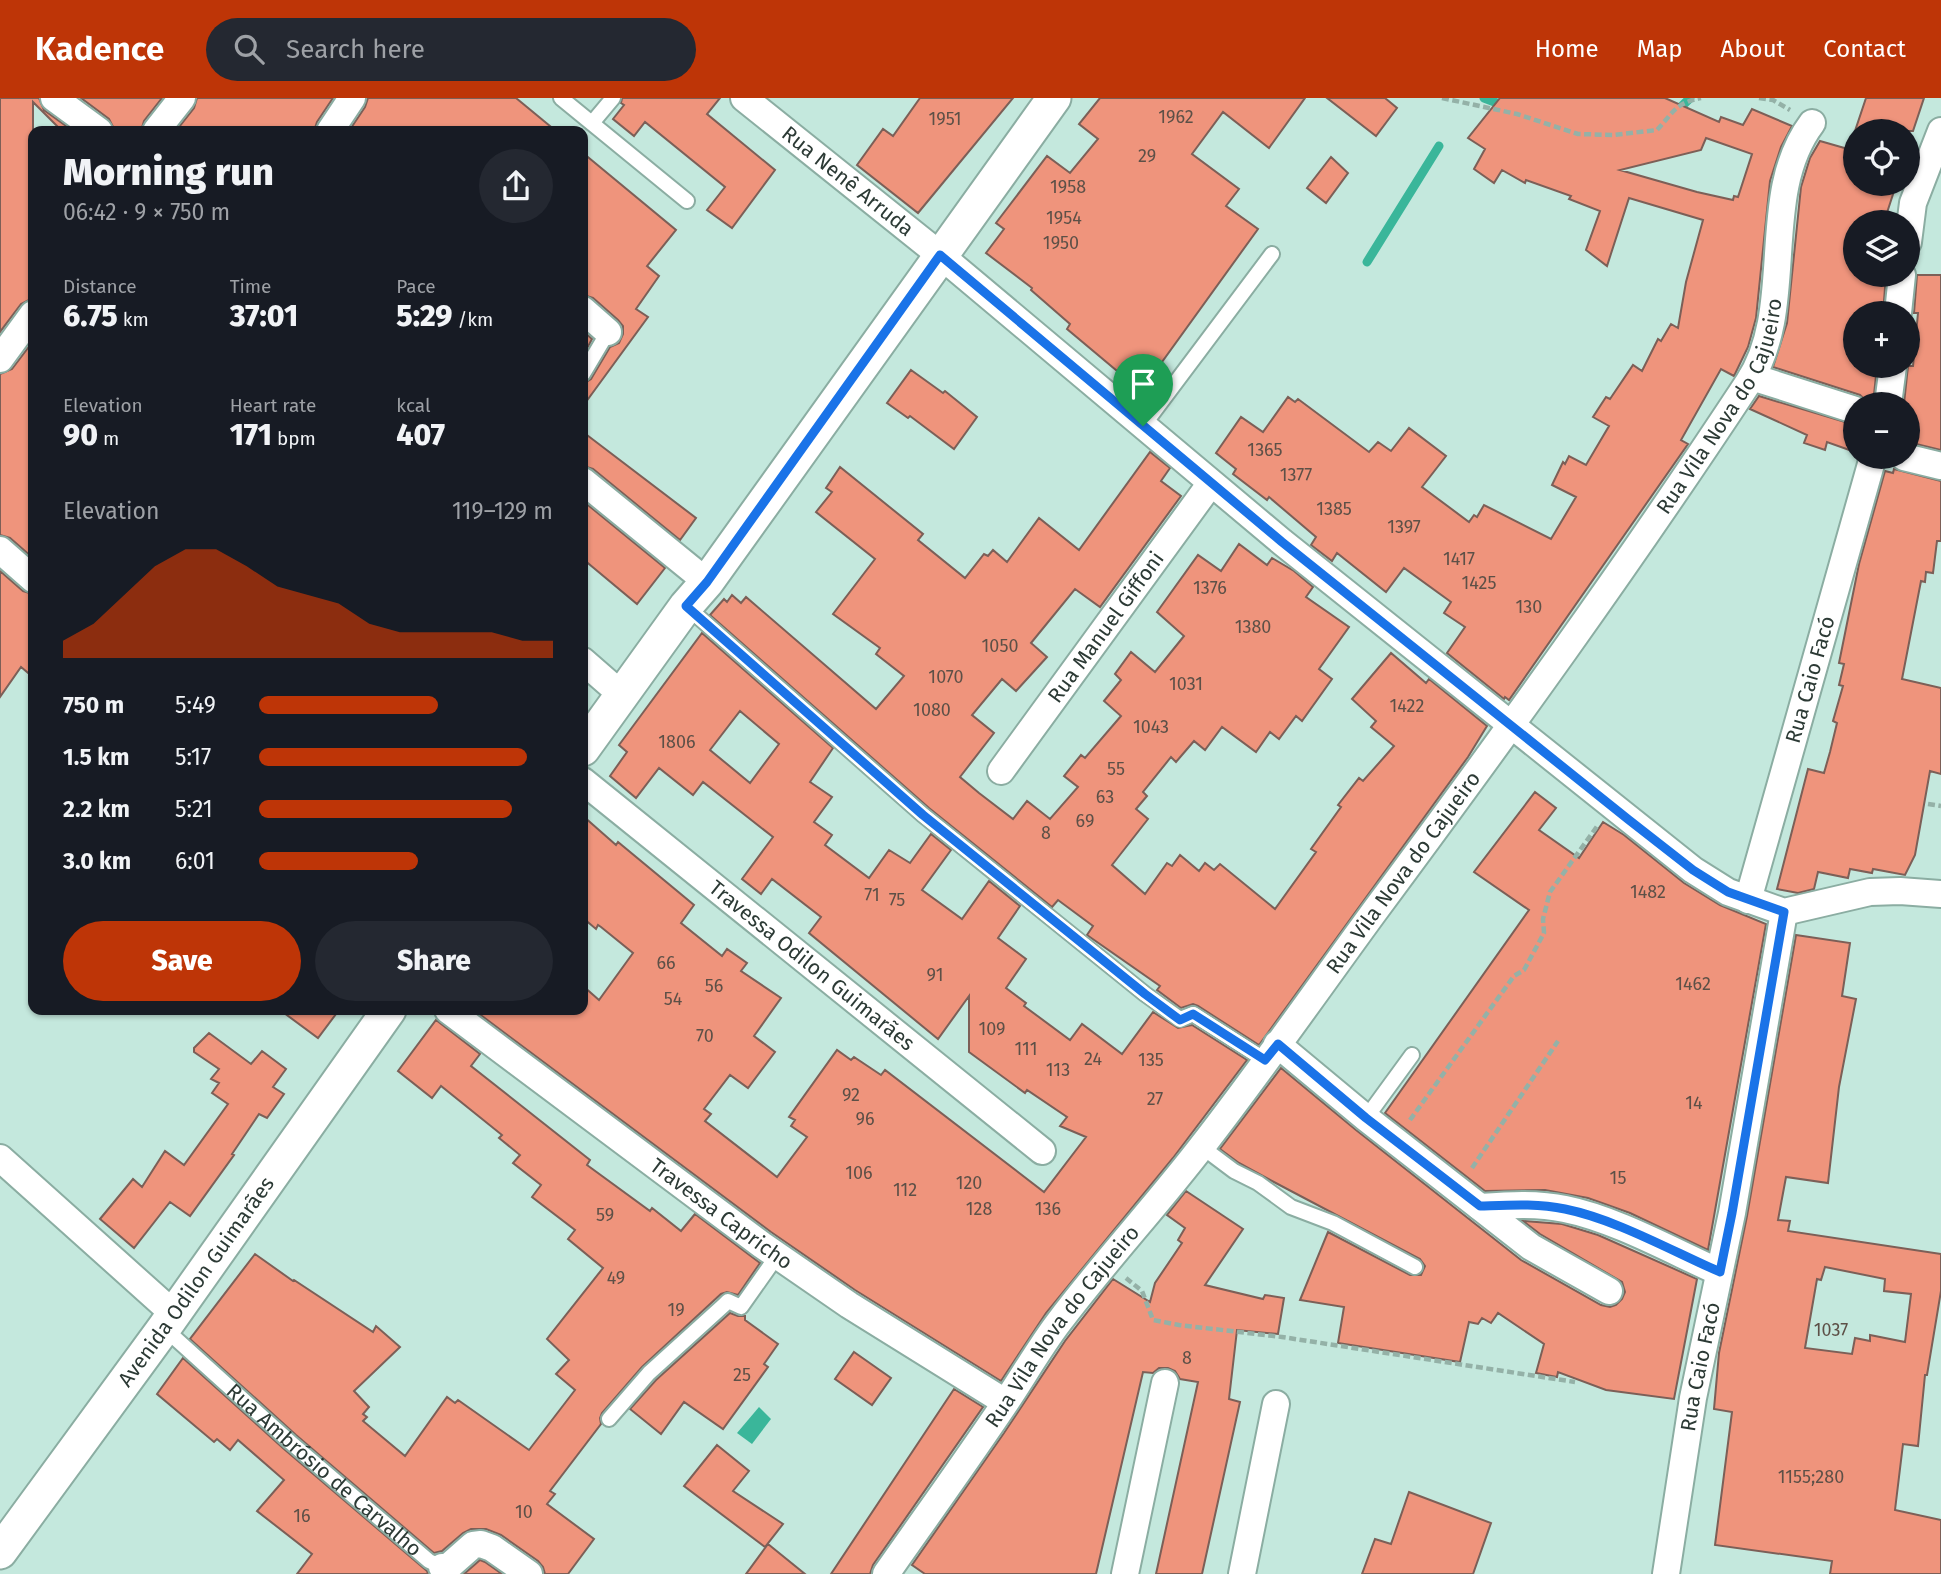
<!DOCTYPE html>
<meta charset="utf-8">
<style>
body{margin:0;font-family:"Fira Sans",sans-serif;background:#242831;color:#f1f3f6;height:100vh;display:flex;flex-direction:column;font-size:26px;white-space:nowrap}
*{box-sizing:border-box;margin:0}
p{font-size:23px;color:#9ea1a6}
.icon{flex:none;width:38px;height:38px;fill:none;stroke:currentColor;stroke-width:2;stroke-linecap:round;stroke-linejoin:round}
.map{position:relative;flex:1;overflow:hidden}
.panel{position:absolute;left:28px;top:28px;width:560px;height:889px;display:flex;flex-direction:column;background:#171b24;border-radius:14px;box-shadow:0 2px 5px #0004}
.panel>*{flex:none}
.fabs{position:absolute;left:1843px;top:21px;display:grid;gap:14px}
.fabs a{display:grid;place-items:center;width:77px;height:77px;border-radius:50%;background:#171b24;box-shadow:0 2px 5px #0004;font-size:35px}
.pin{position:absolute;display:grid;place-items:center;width:60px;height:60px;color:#fff;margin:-72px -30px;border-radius:50% 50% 50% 0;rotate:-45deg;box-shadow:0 0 7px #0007}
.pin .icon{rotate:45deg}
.round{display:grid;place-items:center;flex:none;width:74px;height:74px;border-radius:37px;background:#242831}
.overview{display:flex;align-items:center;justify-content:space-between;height:119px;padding:0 35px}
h1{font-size:38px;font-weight:800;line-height:52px}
.metrics{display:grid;grid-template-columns:repeat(3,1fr);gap:10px;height:119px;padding:7px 35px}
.metrics div{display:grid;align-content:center}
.metrics b{font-size:30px;font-weight:800}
.metrics small{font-size:19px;font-weight:400}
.metrics p{font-size:19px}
.chart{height:196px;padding:14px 35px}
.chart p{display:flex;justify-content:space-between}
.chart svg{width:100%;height:126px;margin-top:7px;fill:#be3507;opacity:.7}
.cta{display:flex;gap:14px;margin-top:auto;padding:14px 35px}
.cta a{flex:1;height:80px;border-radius:42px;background:#be3507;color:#fff;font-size:28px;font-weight:800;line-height:80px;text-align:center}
.cta a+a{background:#242831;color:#f1f3f6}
ul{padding:0 35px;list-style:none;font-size:23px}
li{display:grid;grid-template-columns:112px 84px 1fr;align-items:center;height:52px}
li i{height:18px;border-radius:9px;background:#be3507}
header{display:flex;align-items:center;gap:42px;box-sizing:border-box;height:98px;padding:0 35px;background:#be3507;color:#fff}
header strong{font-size:33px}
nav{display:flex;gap:38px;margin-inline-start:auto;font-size:24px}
.search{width:490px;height:63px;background:#242831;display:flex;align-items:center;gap:18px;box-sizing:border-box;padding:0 24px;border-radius:38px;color:#9ea1a6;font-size:26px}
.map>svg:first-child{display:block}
.water{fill:#3ab69a}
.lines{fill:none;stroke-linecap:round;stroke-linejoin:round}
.stream{stroke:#3ab69a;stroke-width:9}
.building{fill:#ef947c;stroke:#7c5f57;stroke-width:2;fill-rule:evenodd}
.service-casing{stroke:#8bada2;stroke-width:18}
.minor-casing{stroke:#8bada2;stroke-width:30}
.tertiary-casing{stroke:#8bada2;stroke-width:37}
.path{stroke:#94b1a7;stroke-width:4.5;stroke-dasharray:7 3.5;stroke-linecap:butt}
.service{stroke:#fff;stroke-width:14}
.minor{stroke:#fff;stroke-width:26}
.tertiary{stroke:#fff;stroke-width:33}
.route-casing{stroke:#fff;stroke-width:14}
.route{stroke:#1a73e8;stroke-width:9}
.labels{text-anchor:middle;stroke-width:5;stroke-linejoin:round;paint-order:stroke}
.number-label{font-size:18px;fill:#5d5047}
.street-label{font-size:21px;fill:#2c3a35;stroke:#c4e8dd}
</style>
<header>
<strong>Kadence</strong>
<div class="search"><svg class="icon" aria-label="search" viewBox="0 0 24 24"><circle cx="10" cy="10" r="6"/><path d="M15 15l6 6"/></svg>Search here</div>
<nav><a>Home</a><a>Map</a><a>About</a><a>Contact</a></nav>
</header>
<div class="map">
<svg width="1941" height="1476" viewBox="0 0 1941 1476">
<rect width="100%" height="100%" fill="#c4e8dd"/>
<path class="water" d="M759,1309L771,1321L752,1346L737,1335Z"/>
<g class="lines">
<path class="stream" d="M1484,0L1505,8
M1674,16L1690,0
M1367,164L1439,48"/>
</g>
<path class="building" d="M0,0H39L44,12L73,33H62L33,4V200L21,206L0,234Z
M81,0H162L144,23L141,33H115L109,21Z
M197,0H333L317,24L314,33H176L194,10Z
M368,0H516L556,33H349L365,9Z
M622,0H720L707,16L775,72L732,130L707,112L725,89L645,24L634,38L613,21L624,7L621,5Z
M920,0H1013L918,115L857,67L883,31L893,38Z
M1100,0H1305L1269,50L1223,14L1192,56L1239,91L1226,108L1258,131L1141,293L1067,231L1070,226L1031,192L1032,190L986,155L1004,131L996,125L1047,58L1070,75L1098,41L1079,26Z
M1327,0H1385L1397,10L1376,38Z
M1500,0H1665L1719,24L1721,19L1743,27L1752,11L1792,28L1781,49L1770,83L1756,220L1748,249L1734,278L1721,271L1681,342L1688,346L1509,602L1505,599L1504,601L1447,555L1465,529L1444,515L1451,504L1404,470L1386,494L1337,455L1332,463L1311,447L1316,439L1269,399L1267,402L1233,376L1236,371L1216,355L1241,319L1263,334L1288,299L1295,304L1298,301L1369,354L1378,344L1391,353L1409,330L1446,358L1422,389L1469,424L1474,417L1477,419L1484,407L1551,441L1576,399L1552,387L1563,364L1565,366L1569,358L1586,367L1609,328L1593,319L1606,299L1610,301L1633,267L1642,273L1658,241L1661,243L1671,226L1678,230L1686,184L1703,122L1629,100L1607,168L1586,152L1600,113L1569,101L1571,98L1526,82L1525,85L1502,72L1494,85L1474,71L1485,51L1468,40ZM1706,40L1752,56L1738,99L1734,98L1733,102L1697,94L1620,72L1701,52Z
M1866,0H1924L1913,33H1855Z
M1820,43L1855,53V86H1877L1895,90L1884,124H1855V177H1886L1883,215H1855V268H1877L1873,306H1869L1860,297L1773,269L1787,225L1801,89L1810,60Z
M583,55L676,132L647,168L659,178L636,211L648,219L583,308V286L591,281L610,249L619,245L623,236V228L618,222L593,200L583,197Z
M1331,59L1348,75L1326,105L1307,90Z
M1917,177H1941V352L1908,344V306H1904L1908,268H1913L1918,215H1914Z
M583,233L592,241L583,258Z
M31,246L33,248V460L10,440L0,437V276L12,271Z
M911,272L943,295L945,293L977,319L954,351L910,318L908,320L887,305Z
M1759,298L1855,327V354L1827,344L1825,352L1804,345L1807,337L1750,311Z
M583,334L696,420L680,442L593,371L583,368Z
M1150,354L1170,370L1161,383L1181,398L1100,509L1075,491L1031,545L1047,559L1016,593L1002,581L972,617L994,635L960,679L979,695L1013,721L1027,703L1050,721L1078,689L1064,678L1081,657L1085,660L1121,618L1104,603L1121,582L1115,576L1131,554L1155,574L1184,538L1157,514L1198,457L1221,473L1239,446L1267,467L1272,460L1294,473L1313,489L1306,499L1349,529L1319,571L1332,581L1302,623L1296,618L1279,641L1270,634L1256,654L1222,629L1205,652L1194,643L1176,664L1171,659L1143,694L1147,698L1136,711L1148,721L1112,767L1145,796L1167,765L1172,768L1180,757L1199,773L1205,765L1214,772L1220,766L1275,811L1316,754L1311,751L1341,709L1338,707L1359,680L1363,683L1394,648L1371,629L1376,623L1352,601L1391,555L1426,585L1429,581L1487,628L1468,659L1259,947L1198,908L1193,906L1181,910L1157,892L1160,888L1087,837L1093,828L1058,802L1052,809L929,710L710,517L724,501L727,504L732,497L741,505L746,499L876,611L904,578L876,556L880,550L833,516L875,461L816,414L832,394L826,390L840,369L923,436L918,442L965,480L984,456L988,458L993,452L1007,464L1039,420L1079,452Z
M1894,371L1941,383V443H1937L1933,475L1926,474L1925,484L1921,483L1902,581L1941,590V676L1930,673L1915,757L1905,777L1873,771L1872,775L1850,771L1848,780L1818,774L1814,791L1798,795L1777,791L1808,671L1824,675L1830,654L1837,625L1833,623L1843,588L1839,587L1844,566L1839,565L1859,466L1885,373L1893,375Z
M583,403L665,470L637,506L583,461Z
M0,473L23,493L33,496V579L21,569L0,599Z
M702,535L833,650L810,684L832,699L814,724L832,737L825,747L869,780L889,752L910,765L931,736L951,752L922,792L962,821L989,783L1020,808L998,840L1026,861L1006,890L1026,905L1024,908L1070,942L1082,926L1122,956L1153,914L1178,930L1192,927L1247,962L1173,1060L1046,1215L1001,1283L855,1192L771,1134L474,912H583V888L599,902L633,855L601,829L598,827L596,831L583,820V718L616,747L618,744L694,807L681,825L722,858L727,851L747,865L741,873L781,900L754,938L775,954L748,990L730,977L704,1011L711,1016L705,1023L777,1079L807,1039L791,1028L795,1022L789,1019L837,952L851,962L854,959L881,977L885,972L1044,1094L1086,1039L1060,1028L1067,1019L1027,992L1025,995L969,954V898L938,941L809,835L821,819L772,781L761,796L742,781L773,739L703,684L693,697L659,670L636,700L610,678L627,654L619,647ZM740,613L779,646L750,685L710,652Z
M1535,694L1556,710L1539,732L1579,760L1603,724L1624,737L1684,785L1720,807L1766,826L1708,1152L1630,1115L1588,1100L1545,1092L1485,1093L1385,1015L1529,812L1474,774Z
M1796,837L1850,845L1842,898L1856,901L1839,989L1828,1085L1786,1079L1778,1122L1790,1123L1788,1133L1941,1156V1193L1927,1277H1925L1918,1348L1903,1346L1895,1412L1941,1422V1476H1830L1832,1463L1715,1447L1732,1314L1714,1311L1719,1255L1747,1118ZM1825,1169L1885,1181L1884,1193L1911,1196L1905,1244L1870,1237V1243L1855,1240L1852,1256L1805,1250L1817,1181L1821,1182Z
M280,912H339L318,940Z
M436,922L480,956L471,968L590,1062L587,1067L650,1113L652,1110L681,1133L695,1116L760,1165L738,1197L727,1194L721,1196L642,1269L602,1315L600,1320L601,1326L550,1393L555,1396L547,1406L594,1441L568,1476H545L543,1469L538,1463L501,1437L486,1431H471L463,1435L442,1453L434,1455L296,1337L190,1241L255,1156L293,1183L294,1182L373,1234L376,1228L400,1249L354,1293L369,1309L363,1316L367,1319L363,1323L405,1358L447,1299L455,1305L458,1302L529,1352L575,1292L556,1276L569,1262L547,1241L603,1170L568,1141L575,1132L532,1099L541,1087L513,1065L520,1057L499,1040L502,1037L441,988L432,1000L398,973Z
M209,935L251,966L262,953L286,971L273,989L284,996L267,1020L259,1016L232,1056L234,1057L190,1118L170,1104L134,1150L100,1121L133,1081L142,1089L165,1053L184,1067L228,1006L212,995L219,985L211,981L219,971L194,954V950Z
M1281,970L1356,1032L1521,1162L1601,1207L1610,1209L1616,1207L1622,1201L1625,1194L1622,1184L1540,1136L1523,1123L1562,1126L1598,1137L1697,1181L1674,1301L1606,1292L1558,1274L1557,1279L1536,1275L1544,1246L1498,1215L1491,1225L1482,1220L1478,1226L1469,1224L1460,1264L1338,1245L1344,1209L1300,1202L1328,1134L1410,1177H1421L1425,1168L1420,1161L1272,1083L1239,1065L1220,1051Z
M1186,1093L1243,1131L1205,1187L1263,1201L1265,1197L1284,1200L1278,1236L1237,1232L1229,1301L1240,1304L1202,1476H1156L1198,1284L1180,1281L1175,1273L1168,1270H1159L1153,1275L1143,1274L1096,1476H925L912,1467L1004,1335L1065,1243L1113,1181L1150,1204L1155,1185L1182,1145L1178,1142L1185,1130L1167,1117Z
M730,1215L738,1218H745V1222L778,1246L764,1266L768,1269L723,1331L684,1304L661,1336L630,1311L656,1282Z
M854,1254L891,1280L872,1307L835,1281Z
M183,1260L284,1351L427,1473L428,1476H297L312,1456L257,1413L284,1382L238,1342L230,1352L217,1341L214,1344L157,1296Z
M954,1291L983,1309L873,1467L870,1476H831Z
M717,1347L749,1373L733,1393L783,1426L765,1449L684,1388Z
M1409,1394L1491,1425L1473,1476H1362L1375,1441L1391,1446Z
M768,1446L805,1476H746Z
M480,1462L485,1464L502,1476H464Z"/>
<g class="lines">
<g class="service-casing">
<g id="service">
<path d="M561,0L687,103"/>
<path d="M592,25L613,0"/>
<path d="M583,276L608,234"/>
<path d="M1143,328L1272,156"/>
<path d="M686,508L923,717L1145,896L1180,921L1193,916L1265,962"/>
<path d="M1366,1020L1412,957"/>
<path d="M1202,1049L1234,1073L1258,1085L1291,1109L1333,1125L1415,1169"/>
<path id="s1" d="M164,1230L290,1344L429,1463L442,1469"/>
<path d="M609,1321L649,1275L724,1207L728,1203L741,1209L777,1158"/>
</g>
</g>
<g class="minor-casing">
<g id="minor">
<path d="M54,0L99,33"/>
<path id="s2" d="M744,0L940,157L1282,444L1693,772L1728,794L1784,814L1870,794L1900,793L1941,796"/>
<path d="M156,33L182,0"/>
<path d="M330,33L352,0"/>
<path d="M1908,144L1913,105L1941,33"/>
<path d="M583,212L608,234"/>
<path d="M1898,215L1902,177"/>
<path d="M0,261L33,216"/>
<path d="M1752,279L1855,312"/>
<path d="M1888,306L1893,268"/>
<path d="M1904,359L1941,368"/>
<path d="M583,383L707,484"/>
<path d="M0,452L33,481"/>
<path d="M583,563L622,597"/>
<path id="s3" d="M1001,673L1211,385"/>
<path id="s4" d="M583,683L1042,1053"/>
<path id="s5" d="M1748,802L1873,359"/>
<path id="s6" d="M448,912L762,1147L849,1207L1005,1304"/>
<path d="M1277,946L1366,1020L1531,1149L1609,1193"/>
<path d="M0,1060L174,1216"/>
<path d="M1480,1109C1508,1107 1537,1105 1565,1111C1615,1121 1672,1153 1719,1174"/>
<path d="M442,1469H448L473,1447L481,1446L492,1450L529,1476"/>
<path id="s7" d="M886,1476C926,1419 967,1362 1006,1304C1024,1277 1040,1249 1059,1224C1105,1163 1157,1107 1203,1047C1262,971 1317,892 1374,814C1503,640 1629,466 1748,285C1798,209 1757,98 1812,25"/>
<path d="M1125,1476L1165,1285"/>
<path d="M1242,1476L1276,1306"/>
<path id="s8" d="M1666,1476L1693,1300L1732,1115L1784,814"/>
</g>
</g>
<g class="tertiary-casing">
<g id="tertiary">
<path d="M583,651L686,508L707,484L1054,0"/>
<path id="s9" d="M0,1454L164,1230L389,912"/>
</g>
</g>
<path class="path" d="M1442,0L1517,16L1578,36L1614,37L1657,32C1673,15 1675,5 1701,0
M1759,0L1773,2L1790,12
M1928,706L1941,708
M1410,1022L1514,878L1524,872L1544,835L1543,821L1550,794L1598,727
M1472,1070L1558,943
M1126,1180L1142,1193L1153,1222L1179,1227L1282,1239L1575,1284"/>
<use href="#service" class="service"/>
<use href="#minor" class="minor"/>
<use href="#tertiary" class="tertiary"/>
</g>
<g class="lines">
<g class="route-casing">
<path id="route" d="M940,157L1282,444L1629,722L1693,772L1728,794L1784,814L1732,1115L1720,1174C1672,1153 1615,1121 1565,1111C1537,1105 1509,1107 1480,1108L1366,1020L1278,946L1265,962L1193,916L1180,922L1145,896L923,717L686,508L707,484Z"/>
</g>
<use href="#route" class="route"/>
</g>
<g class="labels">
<g class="number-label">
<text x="1176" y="25">1962</text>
<text x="945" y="27">1951</text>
<text x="1147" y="64">29</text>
<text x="1068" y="95">1958</text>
<text x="1064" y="126">1954</text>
<text x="1061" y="151">1950</text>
<text x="1265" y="358">1365</text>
<text x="1296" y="383">1377</text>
<text x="1334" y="417">1385</text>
<text x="1404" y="435">1397</text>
<text x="1459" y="467">1417</text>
<text x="1479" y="491">1425</text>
<text x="1210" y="496">1376</text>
<text x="1529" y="515">130</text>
<text x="1253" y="535">1380</text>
<text x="1000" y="554">1050</text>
<text x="946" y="585">1070</text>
<text x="1186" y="592">1031</text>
<text x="1407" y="614">1422</text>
<text x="932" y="618">1080</text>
<text x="1151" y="635">1043</text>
<text x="677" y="650">1806</text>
<text x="1116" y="677">55</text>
<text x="1105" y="705">63</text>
<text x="1085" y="729">69</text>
<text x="1046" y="741">8</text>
<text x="1648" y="800">1482</text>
<text x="872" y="803">71</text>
<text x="897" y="808">75</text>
<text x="666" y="871">66</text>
<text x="935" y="883">91</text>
<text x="1693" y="892">1462</text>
<text x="714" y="894">56</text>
<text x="673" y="907">54</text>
<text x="992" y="937">109</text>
<text x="705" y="944">70</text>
<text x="1026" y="957">111</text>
<text x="1093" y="967">24</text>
<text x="1151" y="968">135</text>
<text x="1058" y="978">113</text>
<text x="851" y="1003">92</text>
<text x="1155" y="1007">27</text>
<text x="1694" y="1011">14</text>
<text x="865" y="1027">96</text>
<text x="859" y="1081">106</text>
<text x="1618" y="1086">15</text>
<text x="969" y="1091">120</text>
<text x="905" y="1098">112</text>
<text x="979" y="1117">128</text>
<text x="1048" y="1117">136</text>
<text x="605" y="1123">59</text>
<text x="616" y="1186">49</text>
<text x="676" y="1218">19</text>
<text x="1831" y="1238">1037</text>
<text x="1187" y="1266">8</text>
<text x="742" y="1283">25</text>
<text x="1811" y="1385">1155;280</text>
<text x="524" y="1420">10</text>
<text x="302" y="1424">16</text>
</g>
<g class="street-label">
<text dy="7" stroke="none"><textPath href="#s2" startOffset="133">Rua Nenê Arruda</textPath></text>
<text dy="7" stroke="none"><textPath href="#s7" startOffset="1438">Rua Vila Nova do Cajueiro</textPath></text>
<text dy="7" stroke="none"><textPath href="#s3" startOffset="178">Rua Manuel Giffoni</textPath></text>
<text dy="7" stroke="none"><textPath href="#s5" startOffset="229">Rua Caio Facó</textPath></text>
<text dy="7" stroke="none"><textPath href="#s7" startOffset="872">Rua Vila Nova do Cajueiro</textPath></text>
<text dy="7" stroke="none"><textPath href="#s4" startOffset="294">Travessa Odilon Guimarães</textPath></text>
<text dy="7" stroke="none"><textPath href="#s6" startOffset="341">Travessa Capricho</textPath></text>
<text dy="7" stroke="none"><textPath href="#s9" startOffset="334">Avenida Odilon Guimarães</textPath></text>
<text dy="7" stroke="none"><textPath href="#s7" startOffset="304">Rua Vila Nova do Cajueiro</textPath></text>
<text dy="7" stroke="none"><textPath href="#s8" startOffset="210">Rua Caio Facó</textPath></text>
<text dy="7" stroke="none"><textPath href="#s1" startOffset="214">Rua Ambrósio de Carvalho</textPath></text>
</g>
</g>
</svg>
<div class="fabs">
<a><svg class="icon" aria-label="locate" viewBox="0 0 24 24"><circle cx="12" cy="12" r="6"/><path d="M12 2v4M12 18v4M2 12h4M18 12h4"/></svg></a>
<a><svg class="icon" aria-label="layers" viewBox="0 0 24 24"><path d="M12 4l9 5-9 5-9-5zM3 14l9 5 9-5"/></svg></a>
<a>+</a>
<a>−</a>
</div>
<div class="pin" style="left:1143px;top:328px;background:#1e9e55"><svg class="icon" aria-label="arrive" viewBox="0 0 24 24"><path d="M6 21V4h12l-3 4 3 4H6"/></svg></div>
<section class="panel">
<div class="overview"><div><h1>Morning run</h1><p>06:42 · 9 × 750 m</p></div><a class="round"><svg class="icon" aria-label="share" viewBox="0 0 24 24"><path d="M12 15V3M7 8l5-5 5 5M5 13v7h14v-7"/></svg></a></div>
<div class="metrics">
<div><p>Distance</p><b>6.75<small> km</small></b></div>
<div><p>Time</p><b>37:01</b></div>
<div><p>Pace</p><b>5:29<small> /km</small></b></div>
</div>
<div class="metrics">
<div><p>Elevation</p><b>90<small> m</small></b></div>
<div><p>Heart rate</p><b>171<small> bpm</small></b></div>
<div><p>kcal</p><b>407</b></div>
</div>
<div class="chart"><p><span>Elevation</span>119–129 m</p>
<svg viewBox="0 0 160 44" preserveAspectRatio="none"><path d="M0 44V38L10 32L20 22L30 12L40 6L50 6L60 12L70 19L80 22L90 25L100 32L110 35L120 35L130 35L140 35L150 38L160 38V44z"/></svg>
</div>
<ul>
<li><b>750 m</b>5:49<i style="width:61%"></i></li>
<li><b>1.5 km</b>5:17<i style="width:91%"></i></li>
<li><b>2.2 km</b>5:21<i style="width:86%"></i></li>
<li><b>3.0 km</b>6:01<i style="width:54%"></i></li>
</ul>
<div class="cta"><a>Save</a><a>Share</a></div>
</section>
</div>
